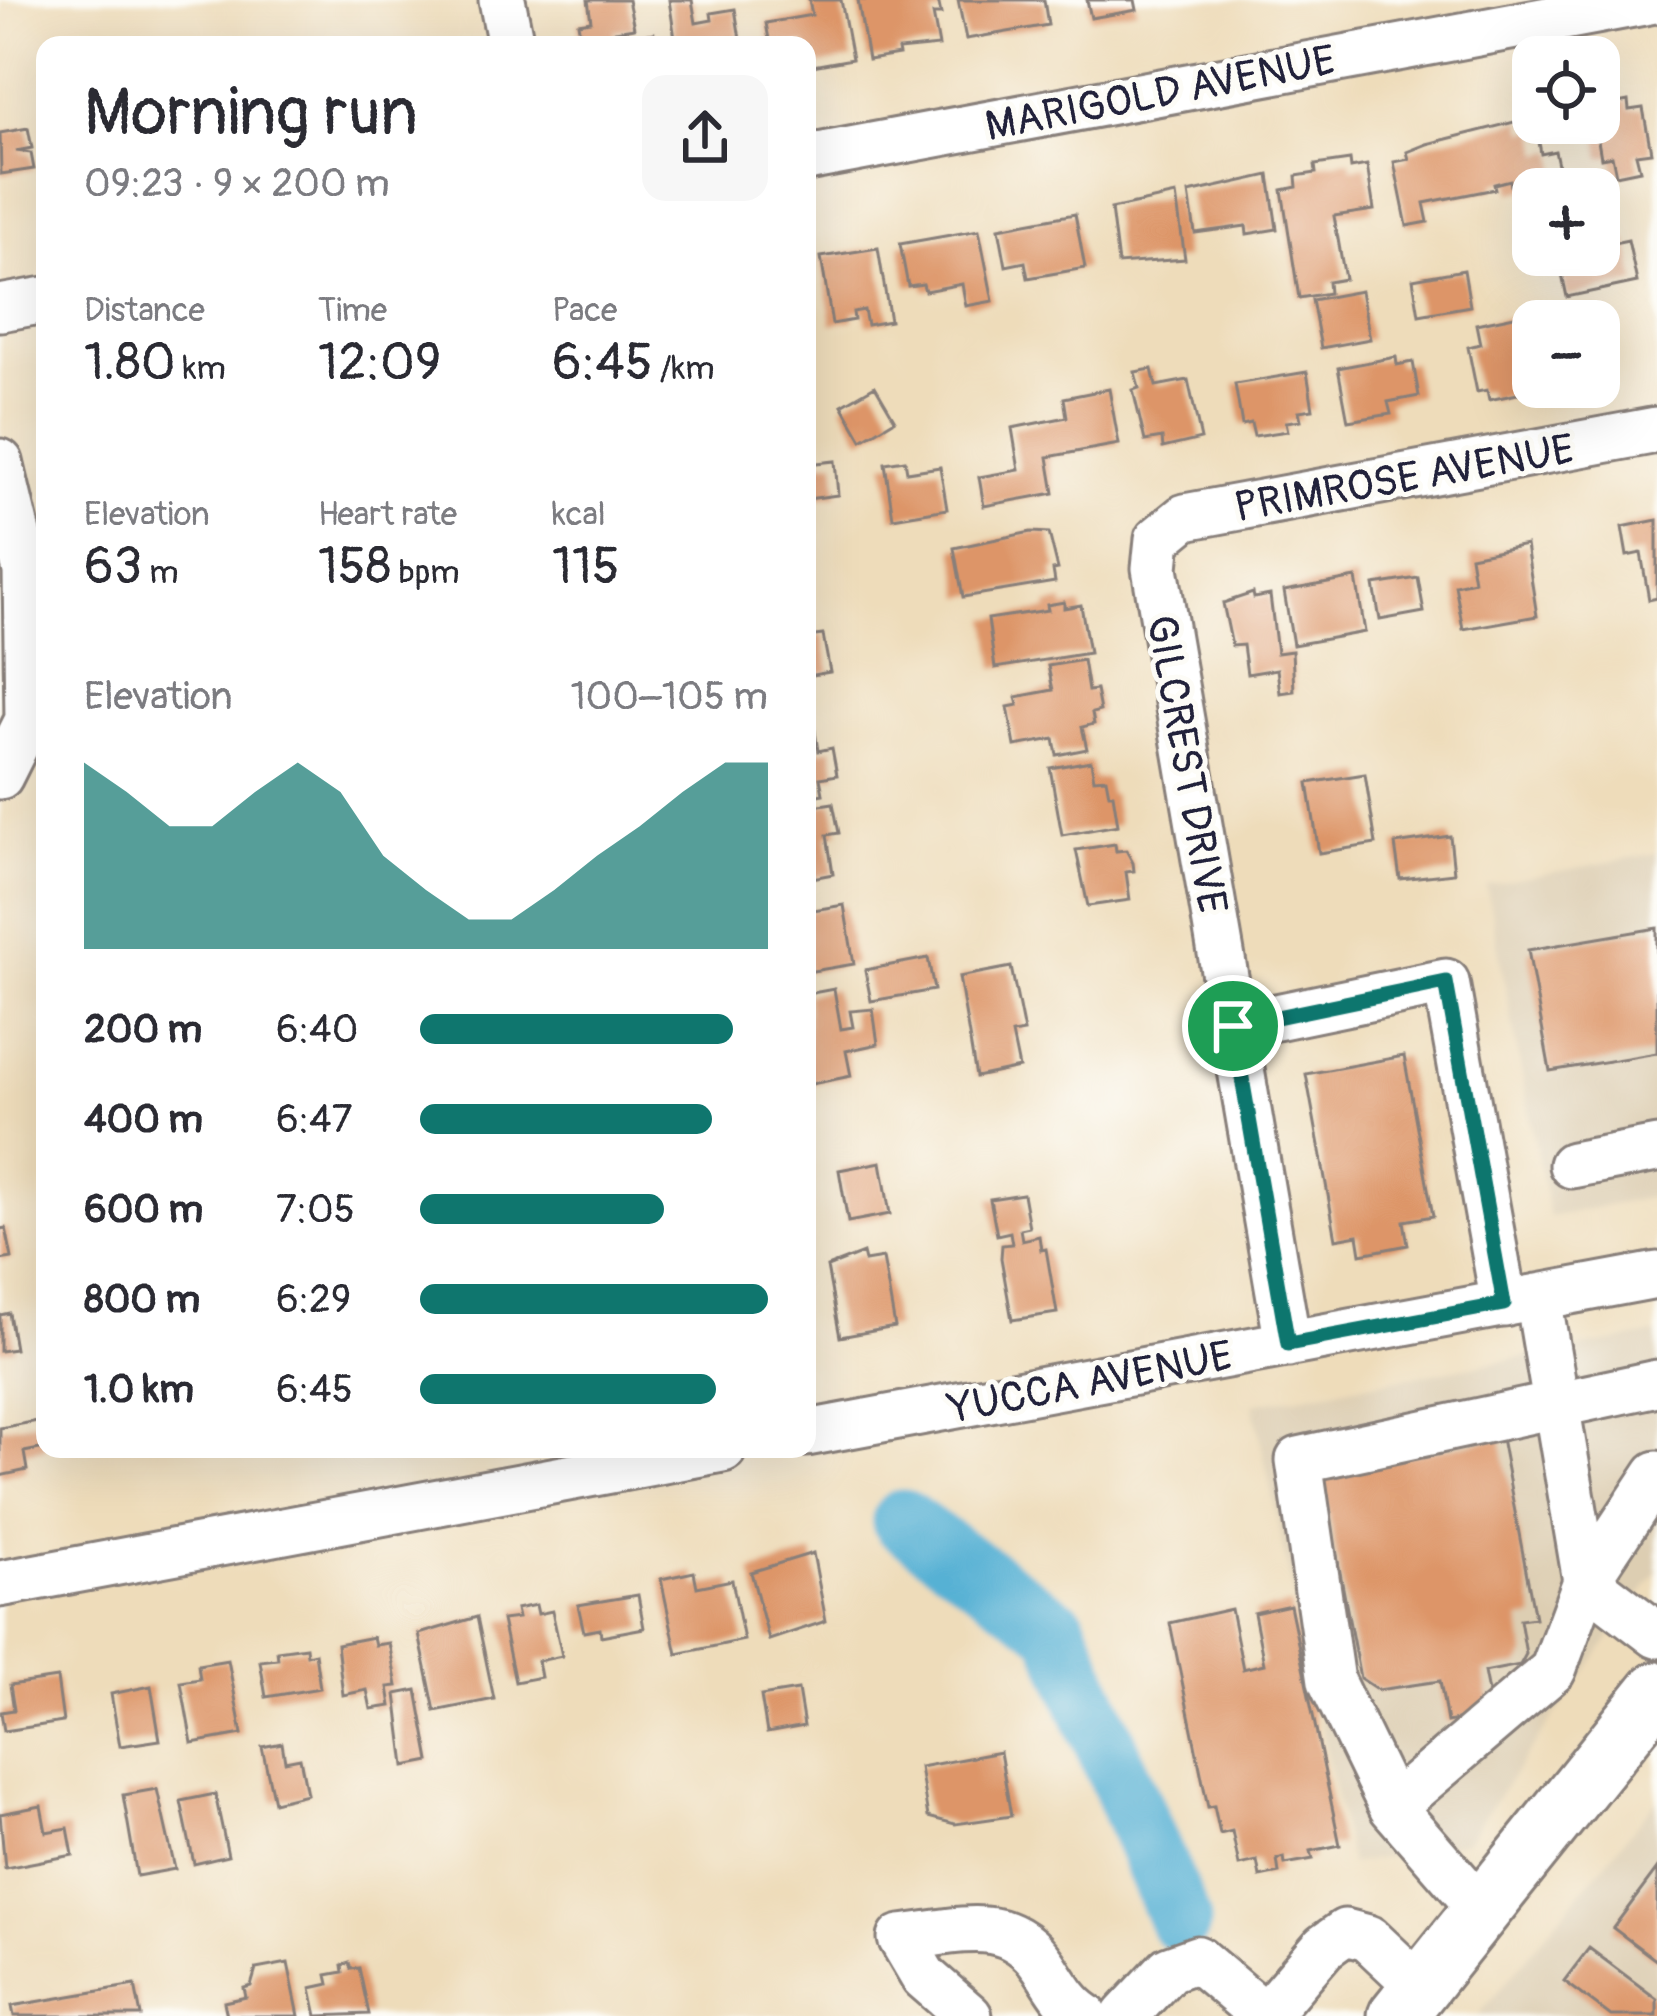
<!DOCTYPE html>
<meta charset="utf-8">
<style>
body{margin:0;font-family:Pangolin,sans-serif;background:#f7f7f7;color:#2b2b33;height:100vh;display:flex;flex-direction:column;font-size:45px;white-space:nowrap}
*{box-sizing:border-box;margin:0}
p{font-size:39px;color:#7c7c81}
.icon{flex:none;width:66px;height:66px;fill:none;stroke:currentColor;stroke-width:2;stroke-linecap:round;stroke-linejoin:round}
.map{position:relative;flex:1;overflow:hidden}
.drawer{position:absolute;left:36px;top:36px;width:780px;height:1422px;display:flex;flex-direction:column;background:#fff;border-radius:24px;box-shadow:0 12px 48px #0002}
.drawer>*{flex:none}
.buttons{position:absolute;left:1512px;top:36px;display:grid;gap:24px}
.buttons a{display:grid;place-items:center;width:108px;height:108px;border-radius:24px;background:#fff;box-shadow:0 12px 48px #0002;font-size:60px}
.pin{position:absolute;display:grid;place-items:center;width:102px;height:102px;color:#fff;margin:-51px;border:6px solid #fff;border-radius:50%;box-shadow:0 3px 12px #0007}
.round{display:grid;place-items:center;flex:none;width:126px;height:126px;border-radius:24px;background:#f7f7f7}
.head{display:flex;align-items:center;justify-content:space-between;height:204px;padding:0 48px}
h1{font-size:66px;font-weight:600;line-height:90px}
.stats{display:grid;grid-template-columns:repeat(3,1fr);gap:18px;height:204px;padding:12px 48px}
.stats div{display:grid;align-content:center}
.stats b{font-size:51px;font-weight:600}
.stats small{font-size:33px;font-weight:400}
.stats p{font-size:33px}
.chart{height:336px;padding:24px 48px}
.chart p{display:flex;justify-content:space-between}
.chart svg{width:100%;height:216px;margin-top:12px;fill:#0f766e;opacity:.7}
ul{padding:0 48px;list-style:none;font-size:39px}
li{display:grid;grid-template-columns:192px 144px 1fr;align-items:center;height:90px}
li i{height:30px;border-radius:15px;background:#0f766e}
.map>svg:first-child{display:block}
.built{fill:#ddceb2}
.lines{fill:none;stroke-linecap:round;stroke-linejoin:round}
.river{stroke:#56b1d4;stroke-width:63}
.building{fill:#dd9567}
.minor-casing{stroke:#887f7a;stroke-width:51}
.major-casing{stroke:#887f7a;stroke-width:63}
.minor{stroke:#fff;stroke-width:45}
.major{stroke:#fff;stroke-width:57}
.route-casing{stroke:#fff;stroke-width:24}
.route{stroke:#0f766e;stroke-width:15}
.labels{text-anchor:middle;stroke-width:10;stroke-linejoin:round;paint-order:stroke}
.street-label{font-size:42px;fill:#22223b;stroke:#fdfcf7}
</style>
<div class="map">
<svg width="1657" height="2016" viewBox="0 0 1657 2016">
<rect width="100%" height="100%" fill="#fdfcf7"/>
<filter id="ink" filterUnits="userSpaceOnUse"><feTurbulence type="fractalNoise" baseFrequency=".00833" numOctaves="2"/><feDisplacementMap in="SourceGraphic" scale="24" xChannelSelector="R" yChannelSelector="G"/><feConvolveMatrix kernelMatrix="1 2 1 2 8 2 1 2 1" color-interpolation-filters="sRGB"/></filter>
<filter id="wash" filterUnits="userSpaceOnUse"><feTurbulence type="fractalNoise" baseFrequency=".004" numOctaves="4" result="noise"/><feDisplacementMap in="SourceGraphic" scale="48" xChannelSelector="R" yChannelSelector="G"/><feGaussianBlur stdDeviation="2.7" result="paint"/><feColorMatrix in="noise" values="0 0 0 0 0 0 0 0 0 0 0 0 0 0 0 0 0 1.4 0 .05"/><feComposite in="paint" operator="in"/></filter>
<g filter="url(#wash)">
<rect width="100%" height="100%" fill="#eedcba"/>
<path class="built" d="M1657,853V1196L1549,1217L1486,885Z
M1657,1334V1572L1466,1841L1350,1864L1253,1404Z
M1657,1800V2016H1478Z"/>
<g class="lines">
<path class="river" d="M903,1521L1057,1629L1180,1921"/>
</g>
<g id="blocks">
<path class="building" d="M588,0H628L634,28L615,31L617,45H582L578,23L591,21Z
M669,0H692L696,23L712,20L711,13L735,9L741,45H676Z
M809,0H841L852,59L807,67V45H770L766,23L812,15Z
M858,0H938L941,14H933L939,46L898,50L899,55L868,60Z
M958,0H1044L1048,25L966,39Z
M1087,0H1135L1137,10L1091,18Z
M654,33L656,45H628L626,38Z
M1628,101L1629,110L1643,108L1651,152L1636,154L1640,170L1616,175L1612,156L1601,158L1595,123L1608,113L1607,105Z
M1522,120L1524,132L1537,130L1541,154L1555,151L1562,183L1512,193L1510,180L1494,184L1495,189L1424,203L1428,222L1407,226L1394,162L1409,159L1407,152L1427,144Z
M28,128L32,148L16,151L31,153L34,169L1,174L0,133Z
M1350,160L1351,168L1367,165L1374,210L1334,216L1345,279L1328,282L1329,293L1299,298L1282,190L1297,187L1296,176L1316,173L1315,165Z
M1269,175L1277,229L1247,234L1246,226L1195,233L1189,193Z
M1176,195L1185,259L1118,264L1111,209Z
M1075,214L1085,268L1028,278L1025,262L1006,266L999,228Z
M979,230L993,301L966,306L962,284L925,291L923,284L908,286L900,244Z
M1628,240L1637,282L1567,297L1558,255H1599V246Z
M878,248L890,321L867,325L864,310L853,312L854,320L832,324L821,257Z
M1464,270L1470,306L1419,315L1413,279Z
M1361,291L1370,339L1321,348L1312,300Z
M1519,315L1531,378L1524,379L1527,392L1489,400L1487,390L1477,392L1468,347L1480,344L1476,324Z
M1396,357L1397,365L1413,362L1419,396L1388,402L1391,414L1348,421L1338,368Z
M1152,369L1156,386L1188,380L1201,439L1163,448L1162,438L1145,441L1133,390L1139,388L1135,372Z
M1307,372L1313,409L1299,411L1301,420L1286,422L1288,431L1254,436L1251,423L1242,425L1235,384Z
M875,386L895,420L862,440L842,405Z
M1109,389L1119,444L1048,457L1054,493L984,506L979,477L1019,470L1012,428L1067,417L1064,398Z
M905,460L907,472L940,467L947,509L893,518L885,463Z
M835,461L838,495L807,499V464Z
M1657,520V598L1649,600L1641,553L1627,556L1622,527Z
M1031,532L1049,533L1058,569L1053,570L1055,582L963,597L954,548Z
M1526,545L1537,616L1463,629L1455,585L1474,581L1470,556Z
M1356,578L1365,632L1293,645L1284,591Z
M1418,578L1424,612L1380,620L1374,585Z
M1253,593L1254,598L1270,595L1277,653L1292,651L1294,691L1280,693L1277,669L1247,674L1243,645L1232,646L1223,603Z
M1064,602V608L1081,605L1089,653L995,668L988,619L1048,610L1047,605Z
M823,635L830,672L807,676V637Z
M1083,660L1088,691L1096,690L1100,711L1092,713L1094,724L1082,727L1087,749L1057,755L1054,739L1015,746L1008,707L1018,705L1016,697L1053,690L1048,666Z
M815,731L818,751L832,748L837,775L820,778L823,794L807,797V732Z
M1091,761L1094,779L1106,778L1109,794H1113L1118,825L1062,835L1050,768Z
M1365,774L1376,844L1319,853L1308,783Z
M833,803L839,833L827,835L833,874L807,879V807Z
M1450,836L1454,873L1400,879L1395,844Z
M1115,844L1116,851L1126,850L1133,863L1134,871L1126,872L1130,900L1088,906L1076,850Z
M844,905L854,964L807,972V911Z
M1657,928V1053L1550,1071L1528,950Z
M928,958L934,990L871,1001L865,970Z
M1011,967L1024,1032L1012,1034L1019,1068L976,1077L959,977Z
M834,989L841,1029L853,1027L850,1011L873,1009L878,1044L846,1051L851,1076L807,1085V994Z
M1404,1056L1433,1216L1404,1221L1408,1245L1361,1254L1358,1235L1336,1239L1306,1074Z
M881,1162L890,1214L848,1222L839,1170Z
M1023,1194L1029,1227L1020,1229L1022,1240L1039,1236L1041,1250L1046,1249L1057,1313L1012,1320L1001,1258L1002,1245L1012,1244L1010,1232L997,1235L990,1199Z
M6,1228L12,1258L0,1260V1229Z
M863,1253L865,1261L883,1258L895,1327L840,1337L827,1267Z
M9,1313L15,1349L0,1351V1315Z
M45,1399V1448L24,1452L27,1470L0,1476V1428L43,1420L38,1400Z
M1501,1438L1535,1618L1520,1620L1526,1654L1520,1665L1484,1672L1492,1713L1447,1722L1440,1681L1378,1690L1360,1678L1321,1472Z
M813,1553L826,1621L769,1640L751,1572Z
M694,1572L697,1587L732,1580L744,1640L677,1654L661,1579Z
M638,1595L644,1628L601,1636L600,1629L584,1632L578,1605Z
M536,1605L538,1614L552,1611L562,1656L538,1661L541,1677L515,1682L502,1620L518,1618L516,1609Z
M1290,1605L1340,1845L1311,1851L1313,1859L1285,1864L1284,1857L1277,1859L1279,1873L1260,1877L1257,1861L1239,1865L1232,1831L1220,1834L1214,1806L1208,1807L1170,1623L1231,1609L1243,1669L1264,1664L1254,1613Z
M477,1617L494,1699L435,1711L419,1634Z
M373,1637L375,1645L389,1643L397,1686L388,1687L391,1706L371,1709L367,1690L343,1695L337,1644Z
M306,1647L307,1655L315,1653L320,1688L266,1697L260,1661L278,1659L277,1651Z
M228,1660L242,1734L192,1743L181,1682L200,1679L198,1665Z
M57,1678L63,1722L4,1731L1,1712L14,1710L10,1685Z
M151,1686L160,1740L120,1746L111,1694Z
M417,1690L430,1761L405,1766L396,1694Z
M798,1690L804,1726L767,1733L761,1696Z
M282,1743L285,1761L300,1758L307,1794L274,1802L262,1747Z
M1000,1752L1011,1816L955,1824L928,1817L920,1767Z
M157,1789L175,1869L137,1876L123,1795Z
M215,1794L228,1856L194,1864L181,1801Z
M41,1806L46,1832L68,1828L73,1855L5,1868L0,1814Z
M1657,1869V1961L1613,1928Z
M1589,1948L1657,1999V2016H1611L1564,1981Z
M288,1963L299,2016H227L224,2002L246,1997L244,1988L251,1986L256,1969Z
M349,1963L351,1969L359,1968L369,2014L317,2016L311,1988L329,1984L327,1975L343,1972L342,1965Z
M135,1985L141,2016H14L12,2006Z"/>
</g>
</g>
<g filter="url(#ink)">
<use href="#blocks" fill-opacity="0" stroke="#887f7a" stroke-width="3"/>
<g class="lines">
<g class="minor-casing">
<path id="minor" d="M502,0L511,45
M807,158L1655,0
M0,308L45,300
M0,462L26,571L28,720L0,776
M1233,1026L1446,982L1504,1304
M1572,1165L1657,1149
M1538,1297L1586,1581L1657,1635
M1288,1344L1155,568L1158,539L1185,517L1657,430
M807,1433L1657,1275
M0,1584L723,1449
M1392,1807L1553,1670L1586,1581L1657,1474
M1482,1910L1392,1807L1331,1681L1299,1460L1657,1383
M969,2016L924,1977L901,1938C958,1932 1007,1912 1044,1966C1056,1984 1066,2004 1085,2016
M1125,2016L1169,1969L1197,1959L1264,2016
M1265,2016L1324,1947L1345,1932L1368,1938L1420,1987"/>
</g>
<g class="major-casing">
<path id="major" d="M1397,2016L1657,1691"/>
</g>
<use href="#minor" class="minor"/>
<use href="#major" class="major"/>
</g>
</g>
<g class="lines" filter="url(#ink)">
<g class="route-casing">
<path id="route" d="M1446,982L1504,1304L1288,1344L1233,1026Z"/>
</g>
<use href="#route" class="route"/>
</g>
<g class="labels">
<g class="street-label">
<text transform="translate(1160 92) rotate(-11)" y="15">MARIGOLD AVENUE</text>
<text transform="translate(1404 477) rotate(-10)" y="15">PRIMROSE AVENUE</text>
<text transform="translate(1188 764) rotate(80)" y="15">GILCREST DRIVE</text>
<text transform="translate(1090 1381) rotate(-11)" y="15">YUCCA AVENUE</text>
</g>
</g>
</svg>
<div class="buttons">
<a><svg class="icon" aria-label="locate" viewBox="0 0 24 24"><circle cx="12" cy="12" r="6"/><path d="M12 2v4M12 18v4M2 12h4M18 12h4"/></svg></a>
<a>+</a>
<a>−</a>
</div>
<div class="pin" style="left:1233px;top:1026px;background:#1e9e55"><svg class="icon" aria-label="arrive" viewBox="0 0 24 24"><path d="M6 21V4h12l-3 4 3 4H6"/></svg></div>
<section class="drawer">
<div class="head"><div><h1>Morning run</h1><p>09:23 · 9 × 200 m</p></div><a class="round"><svg class="icon" aria-label="share" viewBox="0 0 24 24"><path d="M12 15V3M7 8l5-5 5 5M5 13v7h14v-7"/></svg></a></div>
<div class="stats">
<div><p>Distance</p><b>1.80<small> km</small></b></div>
<div><p>Time</p><b>12:09</b></div>
<div><p>Pace</p><b>6:45<small> /km</small></b></div>
</div>
<div class="stats">
<div><p>Elevation</p><b>63<small> m</small></b></div>
<div><p>Heart rate</p><b>158<small> bpm</small></b></div>
<div><p>kcal</p><b>115</b></div>
</div>
<div class="chart"><p><span>Elevation</span>100–105 m</p>
<svg viewBox="0 0 160 44" preserveAspectRatio="none"><path d="M0 44V6L10 12L20 19L30 19L40 12L50 6L60 12L70 25L80 32L90 38L100 38L110 32L120 25L130 19L140 12L150 6L160 6V44z"/></svg>
</div>
<ul>
<li><b>200 m</b>6:40<i style="width:90%"></i></li>
<li><b>400 m</b>6:47<i style="width:84%"></i></li>
<li><b>600 m</b>7:05<i style="width:70%"></i></li>
<li><b>800 m</b>6:29<i style="width:100%"></i></li>
<li><b>1.0 km</b>6:45<i style="width:85%"></i></li>
</ul>
</section>
</div>
